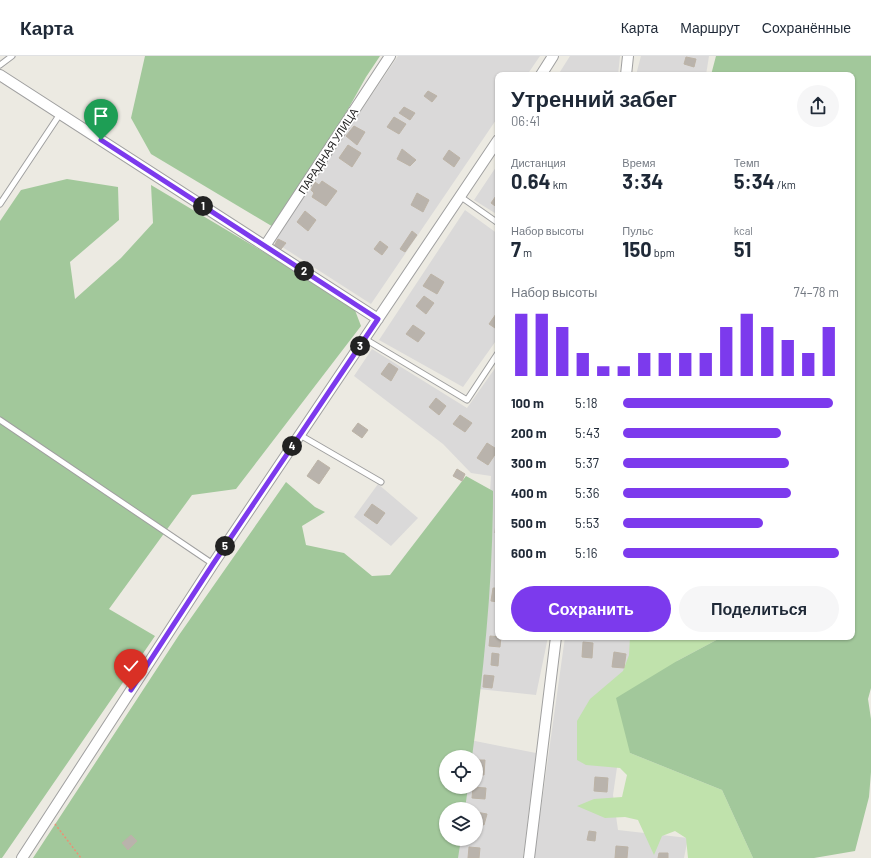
<!DOCTYPE html>
<html lang="ru">
<meta charset="utf-8">
<style>
body{margin:0;font-family:Barlow,sans-serif;background:#f6f6f7;color:#1f2937;height:100vh;display:flex;flex-direction:column;font-size:15px;white-space:nowrap}
*{box-sizing:border-box;margin:0}
p{font-size:13px;color:#747a83}
.icon{flex:none;width:22px;height:22px;fill:none;stroke:currentColor;stroke-width:2;stroke-linecap:round;stroke-linejoin:round}
.map{position:relative;flex:1;overflow:hidden}
.drawer{position:absolute;left:495px;top:16px;width:360px;height:568px;display:flex;flex-direction:column;background:#fff;border-radius:8px;box-shadow:0 1px 3px #0004}
.drawer>*{flex:none}
.fabs{position:absolute;left:439px;top:694px;display:grid;gap:8px}
.fabs a{display:grid;place-items:center;width:44px;height:44px;border-radius:50%;background:#fff;box-shadow:0 1px 3px #0004;font-size:20px}
.pin{position:absolute;display:grid;place-items:center;width:34px;height:34px;color:#fff;margin:-41px -17px;border-radius:50% 50% 50% 0;rotate:-45deg;box-shadow:0 0 4px #0007}
.pin .icon{rotate:45deg}
.km{position:absolute;width:20px;height:20px;margin:-10px;border-radius:50%;background:#222;color:#fff;font-size:11px;line-height:20px;text-align:center}
.round{display:grid;place-items:center;flex:none;width:42px;height:42px;border-radius:21px;background:#f6f6f7}
.summary{display:flex;align-items:center;justify-content:space-between;height:68px;padding:0 16px}
h1{font-size:22px;font-weight:700;line-height:30px}
.metrics{display:grid;grid-template-columns:repeat(3,1fr);gap:6px;height:68px;padding:4px 16px}
.metrics div{display:grid;align-content:center}
.metrics b{font-size:20px;font-weight:700}
.metrics small{font-size:11px;font-weight:400}
.metrics p{font-size:11px}
.chart{height:112px;padding:8px 16px}
.chart p{display:flex;justify-content:space-between}
.chart svg{width:100%;height:72px;margin-top:4px;stroke:#7c3aed;stroke-width:6}
.button{display:flex;gap:8px;margin-top:auto;padding:8px 16px}
.button a{flex:1;height:46px;border-radius:24px;background:#7c3aed;color:#fff;font-size:16px;font-weight:700;line-height:46px;text-align:center}
.button a+a{background:#f6f6f7;color:#1f2937}
ul{padding:0 16px;list-style:none;font-size:13px}
li{display:grid;grid-template-columns:64px 48px 1fr;align-items:center;height:30px}
li i{height:10px;border-radius:5px;background:#7c3aed}
header{display:flex;align-items:center;gap:24px;box-sizing:border-box;height:56px;padding:0 20px;background:#fff;border-bottom:1px solid #e0e1e3}
header strong{font-size:19px}
nav{display:flex;gap:22px;margin-inline-start:auto;font-size:14px}
.map>svg:first-child{display:block}
.residential{fill:#dad9d9}
.grass{fill:#c0e2ac}
.forest{fill:#a2c89b}
.building{fill:#b9b3ac;stroke:#bcb3a6}
.lines{fill:none;stroke-linecap:round;stroke-linejoin:round}
.lane-casing{stroke:#a0a0a0;stroke-width:7}
.street-casing{stroke:#a0a0a0;stroke-width:12}
.path{stroke:#ec9074;stroke-width:1.5;stroke-dasharray:2 2;stroke-linecap:butt}
.lane{stroke:#fff;stroke-width:5}
.street{stroke:#fff;stroke-width:10}
.route-casing{stroke:#fff;stroke-width:8}
.route{stroke:#7c3aed;stroke-width:5}
.labels{text-anchor:middle;stroke-width:3.5;stroke-linejoin:round;paint-order:stroke}
.street-label{font-size:11px;fill:#1c1c1c;stroke:#fff}
</style>
<header>
<strong>Карта</strong>
<nav><a>Карта</a><a>Маршрут</a><a>Сохранённые</a></nav>
</header>
<div class="map">
<svg width="871" height="802" viewBox="0 0 871 802">
<rect width="100%" height="100%" fill="#eceae2"/>
<path class="residential" d="M398,0H540L527,19H498V61L371,248L273,185Z
M570,0H620L618,19H558Z
M641,0H709L706,19H636Z
M498,108V159L474,144Z
M465,154L498,178V282L463,331L379,284Z
M372,293L467,352L498,308V581H548L536,639L478,633L491,420L471,417L443,388L354,320Z
M378,428L418,462L391,490L354,461Z
M565,581H636L613,739L618,774L688,782L684,802H534Z
M470,684L536,697L523,802H455L457,783H476V753H461L464,731H476V701H468Z"/>
<path class="grass" d="M630,581H722L677,605L630,697L722,734L753,802H688L686,782L675,775L662,780L654,799L638,764L625,761L605,762L577,750L594,743L622,741L627,719L620,712L586,709L577,704V665L590,643L623,615L629,599Z"/>
<path class="forest" d="M145,0H380L366,21L280,175L151,98L131,62Z
M716,0H871V632L868,643L871,663V716L869,741L855,795L814,802H753L722,734L630,697L616,642L677,605L722,581H852V19H711Z
M67,123L118,131L119,164L70,206L75,243L121,202L153,167L151,129L353,249L361,270L236,433L192,439L109,553L155,580L2,802H0V165L21,134Z
M466,420L493,435C493,524 484,613 472,701H446V731H468L465,753H446V783H461L458,802H33L179,579L286,426L315,451L325,456L302,470L306,489L344,497L372,520L390,519Z"/>
<path class="building" d="M686,1L696,3L694,11L684,8Z
M428,35L437,40L432,46L424,40Z
M404,51L415,57L410,64L399,57Z
M394,61L406,68L399,78L387,71Z
M354,70L365,76L357,89L346,80Z
M348,89L361,97L352,111L339,102Z
M402,93L416,104L410,110L397,103Z
M449,94L460,102L454,111L443,103Z
M322,125L337,135L326,150L312,141L314,137L311,134L315,126L319,129Z
M417,137L429,144L423,156L411,149Z
M498,137V152L491,147Z
M305,155L316,164L308,175L297,166Z
M412,175L417,179L405,196L400,193Z
M278,183L286,187L281,193L274,190Z
M380,185L388,191L382,199L374,193Z
M431,218L444,226L437,238L423,230Z
M424,240L434,247L426,258L416,250Z
M496,258L498,260V274L489,268Z
M413,269L425,277L418,286L406,278Z
M389,307L398,313L391,325L381,318Z
M436,342L446,350L439,359L429,351Z
M460,359L472,367L465,376L453,368Z
M358,367L368,374L362,382L352,375Z
M487,387L498,394L488,409L477,402Z
M318,404L330,412L319,428L307,420Z
M457,413L465,418L462,425L453,420Z
M372,448L385,457L377,468L364,459Z
M496,467H498V478L495,477Z
M493,532H498V546L491,545Z
M490,580L501,581L500,591L489,590Z
M583,586L593,587L592,602L582,601Z
M614,596L626,598L624,612L612,611Z
M492,597L499,598L498,610L491,609Z
M484,619L494,620L492,632L483,631Z
M476,704H485L484,719H476Z
M595,721L608,722L607,736L594,735Z
M473,731L486,732L485,743L472,742Z
M476,756L487,758L484,769L476,767Z
M589,775L596,776L595,785L587,784Z
M131,779L137,785L128,794L122,787Z
M616,790L628,791L627,802H615Z
M469,791L480,792L479,802H468Z
M659,797H668V802H658Z"/>
<g class="lines">
<g class="lane-casing">
<path id="lane" d="M0,9L12,0
M461,141L498,167
M0,148L60,58
M365,283L467,344L498,297
M0,364L213,508
M300,379L381,426"/>
</g>
<g class="street-casing">
<path id="street" d="M0,19L378,263
M541,19L553,0
M626,19L628,0
M265,190L390,0
M22,802L213,508L498,84
M529,802L556,581"/>
</g>
<path class="path" d="M55,768L81,802"/>
<use href="#lane" class="lane"/>
<use href="#street" class="street"/>
</g>
<g class="lines">
<g class="route-casing">
<path id="route" d="M101,84L378,263L213,508L131,634"/>
</g>
<use href="#route" class="route"/>
</g>
<g class="labels">
<g class="street-label">
<text transform="translate(328 95) rotate(-57)" y="4">ПАРАДНАЯ УЛИЦА</text>
</g>
</g>
</svg>
<div class="fabs">
<a><svg class="icon" aria-label="locate" viewBox="0 0 24 24"><circle cx="12" cy="12" r="6"/><path d="M12 2v4M12 18v4M2 12h4M18 12h4"/></svg></a>
<a><svg class="icon" aria-label="layers" viewBox="0 0 24 24"><path d="M12 4l9 5-9 5-9-5zM3 14l9 5 9-5"/></svg></a>
</div>
<div class="pin" style="left:101px;top:84px;background:#1e9e55"><svg class="icon" aria-label="arrive" viewBox="0 0 24 24"><path d="M6 21V4h12l-3 4 3 4H6"/></svg></div>
<div class="pin" style="left:131px;top:634px;background:#d93025"><svg class="icon" aria-label="check" viewBox="0 0 24 24"><path d="M5 12l5 5 9-10"/></svg></div>
<b class="km" style="left:203px;top:150px">1</b>
<b class="km" style="left:304px;top:215px">2</b>
<b class="km" style="left:360px;top:290px">3</b>
<b class="km" style="left:292px;top:390px">4</b>
<b class="km" style="left:225px;top:490px">5</b>
<section class="drawer">
<div class="summary"><div><h1>Утренний забег</h1><p>06:41</p></div><a class="round"><svg class="icon" aria-label="share" viewBox="0 0 24 24"><path d="M12 15V3M7 8l5-5 5 5M5 13v7h14v-7"/></svg></a></div>
<div class="metrics">
<div><p>Дистанция</p><b>0.64<small> km</small></b></div>
<div><p>Время</p><b>3:34</b></div>
<div><p>Темп</p><b>5:34<small> /km</small></b></div>
</div>
<div class="metrics">
<div><p>Набор высоты</p><b>7<small> m</small></b></div>
<div><p>Пульс</p><b>150<small> bpm</small></b></div>
<div><p>kcal</p><b>51</b></div>
</div>
<div class="chart"><p><span>Набор высоты</span>74–78 m</p>
<svg viewBox="0 0 160 44" preserveAspectRatio="none"><path d="M5 44V6M15 44V6M25 44V14M35 44V30M45 44V38M55 44V38M65 44V30M75 44V30M85 44V30M95 44V30M105 44V14M115 44V6M125 44V14M135 44V22M145 44V30M155 44V14"/></svg>
</div>
<ul>
<li><b>100 m</b>5:18<i style="width:97%"></i></li>
<li><b>200 m</b>5:43<i style="width:73%"></i></li>
<li><b>300 m</b>5:37<i style="width:77%"></i></li>
<li><b>400 m</b>5:36<i style="width:78%"></i></li>
<li><b>500 m</b>5:53<i style="width:65%"></i></li>
<li><b>600 m</b>5:16<i style="width:100%"></i></li>
</ul>
<div class="button"><a>Сохранить</a><a>Поделиться</a></div>
</section>
</div>
